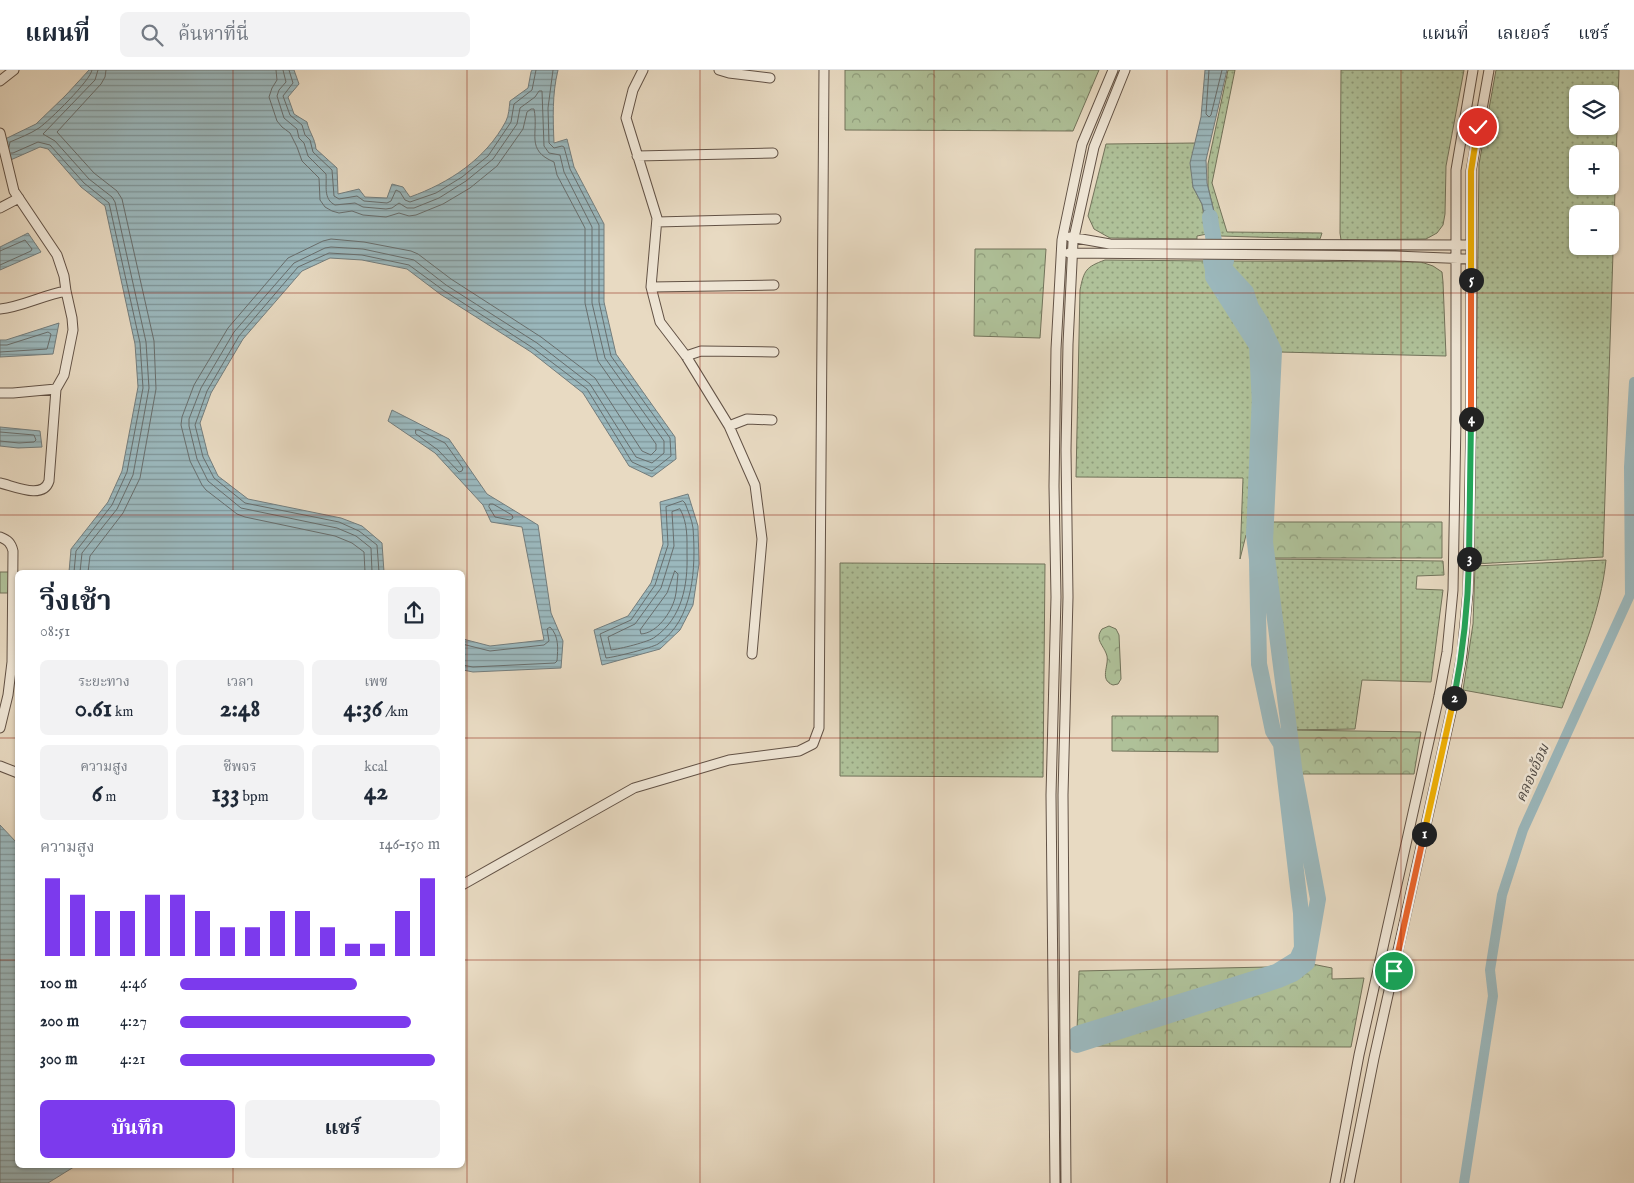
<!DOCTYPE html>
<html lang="th">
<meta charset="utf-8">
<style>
body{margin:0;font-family:"IM FELL English","Noto Serif Thai",serif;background:#f2f2f3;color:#1f2937;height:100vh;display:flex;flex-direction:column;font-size:19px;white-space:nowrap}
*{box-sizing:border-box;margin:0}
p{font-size:16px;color:#747a83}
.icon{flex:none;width:28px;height:28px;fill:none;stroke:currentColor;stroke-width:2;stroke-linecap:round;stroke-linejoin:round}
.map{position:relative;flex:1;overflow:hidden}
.drawer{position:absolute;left:15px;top:500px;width:450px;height:598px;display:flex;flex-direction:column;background:#fff;border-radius:8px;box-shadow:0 1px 4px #0004}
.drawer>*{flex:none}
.fabs{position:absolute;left:1569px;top:15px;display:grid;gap:10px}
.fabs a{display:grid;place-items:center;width:50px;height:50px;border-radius:8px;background:#fff;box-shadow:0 1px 4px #0004;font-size:25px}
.pin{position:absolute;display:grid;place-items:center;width:42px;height:42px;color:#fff;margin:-21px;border:2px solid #fff;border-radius:50%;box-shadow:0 1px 5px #0007}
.km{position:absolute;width:25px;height:25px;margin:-12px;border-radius:50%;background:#222;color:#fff;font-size:14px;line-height:25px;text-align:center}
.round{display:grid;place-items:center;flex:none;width:52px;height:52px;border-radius:8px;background:#f2f2f3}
.head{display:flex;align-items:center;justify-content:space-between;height:85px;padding:0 25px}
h1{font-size:28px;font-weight:700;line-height:38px}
.stats{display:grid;grid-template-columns:repeat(3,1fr);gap:8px;height:85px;padding:5px 25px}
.stats div{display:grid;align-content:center;border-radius:8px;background:#f2f2f3;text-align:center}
.stats b{font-size:25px;font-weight:700}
.stats small{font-size:14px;font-weight:400}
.stats p{font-size:14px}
.chart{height:140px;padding:10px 25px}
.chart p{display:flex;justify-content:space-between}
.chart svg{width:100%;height:90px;margin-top:5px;stroke:#7c3aed;stroke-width:6}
.primary-button{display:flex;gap:10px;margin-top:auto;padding:10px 25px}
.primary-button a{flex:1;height:58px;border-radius:8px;background:#7c3aed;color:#fff;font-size:20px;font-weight:700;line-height:58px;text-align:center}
.primary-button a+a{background:#f2f2f3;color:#1f2937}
ul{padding:0 25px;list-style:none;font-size:16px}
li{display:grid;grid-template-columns:80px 60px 1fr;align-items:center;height:38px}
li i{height:12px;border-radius:6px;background:#7c3aed}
header{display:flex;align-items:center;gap:30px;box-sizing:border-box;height:70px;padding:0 25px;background:#fff;border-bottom:1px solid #e0e1e3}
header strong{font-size:24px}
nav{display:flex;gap:28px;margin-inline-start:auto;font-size:18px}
.search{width:350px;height:45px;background:#f2f2f3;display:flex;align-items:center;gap:12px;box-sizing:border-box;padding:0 18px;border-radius:8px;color:#747a83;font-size:19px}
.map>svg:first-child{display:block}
.grass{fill:url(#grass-dots);stroke:#72735b;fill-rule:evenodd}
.forest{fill:url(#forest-crowns);stroke:#72735b}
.garden{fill:#afc199;stroke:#72735b}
.water{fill:url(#water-rules);stroke:#737d7d}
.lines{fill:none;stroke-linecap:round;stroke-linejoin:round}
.shore{stroke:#686e6d;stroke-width:1}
.canal{stroke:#9bb8bd;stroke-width:10}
.river{stroke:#9bb8bd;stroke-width:16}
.minor-casing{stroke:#625246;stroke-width:11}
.minor{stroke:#f0e7d7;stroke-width:9}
.split-1-casing{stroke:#fff;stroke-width:10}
.split-2-casing{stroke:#fff;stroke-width:10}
.split-3-casing{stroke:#fff;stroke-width:10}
.split-4-casing{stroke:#fff;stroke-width:10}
.split-5-casing{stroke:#fff;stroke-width:10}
.split-6-casing{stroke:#fff;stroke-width:10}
.split-1{stroke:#f0652b;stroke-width:6}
.split-2{stroke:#f5b400;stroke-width:6}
.split-3{stroke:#22a559;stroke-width:6}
.split-4{stroke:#22a559;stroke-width:6}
.split-5{stroke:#f0652b;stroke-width:6}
.split-6{stroke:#f5b400;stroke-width:6}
.grid{fill:none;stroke:#8f2418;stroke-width:1;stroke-opacity:0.55}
.labels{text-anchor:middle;stroke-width:5;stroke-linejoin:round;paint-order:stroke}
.water-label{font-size:15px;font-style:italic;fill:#4f4a45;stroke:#f0e7d7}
</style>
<header>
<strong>แผนที่</strong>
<div class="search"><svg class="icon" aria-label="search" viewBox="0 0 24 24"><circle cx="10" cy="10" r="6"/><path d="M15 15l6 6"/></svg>ค้นหาที่นี่</div>
<nav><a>แผนที่</a><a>เลเยอร์</a><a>แชร์</a></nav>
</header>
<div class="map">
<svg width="1634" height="1113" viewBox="0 0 1634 1113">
<defs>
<pattern id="grass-dots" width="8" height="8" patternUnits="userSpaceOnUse" patternTransform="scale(1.25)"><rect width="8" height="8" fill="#afc199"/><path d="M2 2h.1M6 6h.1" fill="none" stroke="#8f9d7c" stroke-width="1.8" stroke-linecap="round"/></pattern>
<pattern id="forest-crowns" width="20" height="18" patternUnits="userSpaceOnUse" patternTransform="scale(1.25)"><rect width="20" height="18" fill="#afc199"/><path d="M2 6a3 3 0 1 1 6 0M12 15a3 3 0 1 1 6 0" fill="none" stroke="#8f9d7c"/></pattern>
<pattern id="water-rules" width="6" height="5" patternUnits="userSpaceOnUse" patternTransform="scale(1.25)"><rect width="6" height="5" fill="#9bb8bd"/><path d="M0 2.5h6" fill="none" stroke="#7f9599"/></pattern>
</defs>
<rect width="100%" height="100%" fill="#e8dac2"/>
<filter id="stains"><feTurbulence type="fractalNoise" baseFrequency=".004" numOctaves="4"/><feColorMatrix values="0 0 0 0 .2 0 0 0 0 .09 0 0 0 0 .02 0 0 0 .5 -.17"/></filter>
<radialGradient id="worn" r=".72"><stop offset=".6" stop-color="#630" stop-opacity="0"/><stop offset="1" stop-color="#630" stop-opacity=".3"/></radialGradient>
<path class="grass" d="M1228,0H1235L1212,113L1227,162L1322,163L1320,169L1220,166L1208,117V94Z
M1341,0H1464L1446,96L1445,144L1443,155L1437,163L1426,169L1341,170L1340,163Z
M1496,0H1619L1603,487L1474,494L1479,94ZM1578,24H1610V56H1578ZM1578,84H1610V116H1578ZM1578,144H1610V176H1578Z
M1195,73L1193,117L1202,134L1207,164L1197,166V169L1110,168L1094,159L1088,146L1106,74Z
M1105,190L1211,191L1213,200V207L1257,276L1254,459L1246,465L1240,489L1243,408L1076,407L1080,220C1084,200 1086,197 1105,190Z
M1227,191L1421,192L1433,196L1442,202L1443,212L1446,286L1279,282L1268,268L1260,251L1251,237L1246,222L1225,198Z
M1269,489L1443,491L1444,505L1417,506L1416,519L1443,520L1431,612L1362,610L1355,659L1290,660Z
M1606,490C1601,541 1579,590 1562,638L1463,620L1473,554L1475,496Z
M840,493L1045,494L1043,707L840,706Z"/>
<path class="forest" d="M845,0H1099L1073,61L845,60Z
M975,179H1046L1040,268L974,266Z
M1269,452H1442V488H1269Z
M1109,556L1116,559L1119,565L1121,609L1118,614L1113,615C1099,610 1109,596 1107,586C1104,575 1094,570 1102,559Z
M1112,646H1218V682L1112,681Z
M1290,660L1421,662L1414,704H1297Z
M1302,878L1297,889L1279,902L1077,961L1079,901L1268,897L1290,891Z
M1307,893L1332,898V909L1364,908L1351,977L1079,976L1275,911L1293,904Z"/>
<path class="garden" d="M0,502H9L8,523H0Z"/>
<path class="water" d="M89,0H294L299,14L288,27L294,44L307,52C309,62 315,68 316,79L337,98L338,124L359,119L365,127L387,128L392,114L403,117L410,127C449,113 486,89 506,51C509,45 509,38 510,31L528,18L531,2L532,0H558C552,24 553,49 554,73L567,69L574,97L604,154V232L616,284L675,367L676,389L652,407L629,396L583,323L531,282L440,224L407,199L362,190L330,188L302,201L243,269L211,323L200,353L208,385L218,406L248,429L341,448L362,456L382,473L384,502H69L71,479L108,432L122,401L138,317L135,274L105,136L81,117L48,79L40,77L6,92L3,70L36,54L66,25Z
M1205,0H1227L1206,90L1207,113L1220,167H1206V152L1202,134L1193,117L1190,93L1201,47Z
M28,163L41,182L0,200V177Z
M59,253L53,284L0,287V270H6Z
M392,340L449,369L487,424L538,455L551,543L563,571L561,598L473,602L463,600V569L490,576L544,570L522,457L491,452L483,435L435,383L388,351Z
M0,357L40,361L42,377L18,378L0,376Z
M688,424L698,456L699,494L693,535L680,560L660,579L602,595L594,560L628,546L651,513L663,474L660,432Z
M0,755L17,773L18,1095H77L48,1113H0Z"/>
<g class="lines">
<path class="shore" d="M276,0L277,10L272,18L269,27L277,51L282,57L290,63L297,77L302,91L319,108L320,130L325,137L332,141L339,143L352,141L363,145L386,147L399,143L409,146L416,145L443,134L470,118L497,96L523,59L527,42L531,39H534C539,63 525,80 554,92L557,105L585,158V233L598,291L656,374V380L651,385L642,381L595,308L541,267L451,209L418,184L411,181L364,172L331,169L323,171L288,188L228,258L194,315L182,347L181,355L190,391L202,415L206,420L237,444L245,447L335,466L352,473L364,482L365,502
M283,0L286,12L279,20L277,26L284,48L297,59L299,68L304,73L308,86L326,104C327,116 323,129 335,135L355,133L363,137L386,139L392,138L399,133L407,138H414L439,128L466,111L493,89L517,54L520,38L535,27L539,21H542L544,76L549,83L560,85L564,102L592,157V233L605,288L664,371V383L652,393L636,387L590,314L537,273L446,215L414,190L363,179L331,177L325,178L294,193L234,262L201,318L189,349V356L197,389L208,411L241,438L337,458L356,466L371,478L372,502
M289,0L293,13L283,26L290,45L302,55L305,65L310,70L313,82L332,100L334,126L339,129L357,126L364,131L387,133L391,131L396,120L400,122L405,130L410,132L436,123L462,107L488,86L511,52L514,34L532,20L536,0
M1209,0L1206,44L1209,47L1211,45L1222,0
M9,77L10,72C19,68 30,64 39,58C49,51 91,10 92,0
M11,83H13L38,72L50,75L84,113L109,133L140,273L143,318L127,402L112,435L76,481L74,502
M0,181L25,170L32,179L31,181L0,195
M0,275H7L48,262L51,264L47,279L0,282
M416,360H419L445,373L463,398L462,401L459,402L438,380L416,364Z
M0,362L34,365L36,370L34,372L19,373L0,371
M683,431L685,433C688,441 692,450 693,458C696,497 694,550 658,574C651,578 616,587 606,588L600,564L631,550L655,515L668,475L666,437Z
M490,434H493L512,445L513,448L510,450L495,447L489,437Z
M680,439C688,453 687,469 687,484C688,515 682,548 655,567C649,572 619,579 611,580L608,567L635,554L661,518L674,476L672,442Z
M675,501L678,504C677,512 677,520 675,528C671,543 657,563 641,564L640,560L667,523Z
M80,502L82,483L117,439L133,405L149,318L146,272L115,132L112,127L89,109L55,71L43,64L95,10L98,0
M88,502L90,486L123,443L140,408L156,319L154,271L122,129L117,121L94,103L57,62L101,14L105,7L106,0
M379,502L377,475L359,461L339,452L245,433L214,408L203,387L195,355L207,321L239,266L298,197L329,183L362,185L409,195L443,220L533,278L587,319L632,392L652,401L671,386L670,368L611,286L599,232V155L570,99L564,77L562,76L554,78L549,73L548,38L553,0
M462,574L490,581L544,575L549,571L547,559L550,557C559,566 558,578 557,591L555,593L473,597L462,595"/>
<path class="canal" d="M1464,1113L1493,926L1490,900L1502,825L1523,760L1630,525L1629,397L1634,312"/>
<path class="river" d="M1210,147L1211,155L1221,209L1262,277L1254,465L1257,489L1259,594L1273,661L1281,674L1301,843L1302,878L1297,889L1276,902L1077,964V975L1279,910L1293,904L1307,893L1318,829L1295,705L1265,472L1274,281L1260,251L1251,237L1246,222L1223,197L1226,191H1211L1213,200V207L1257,276L1260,335"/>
<g class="minor-casing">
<path id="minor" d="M643,0L633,20L626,48L657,148L651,217L660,252L686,286L729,356L755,415L762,469L752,584
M719,0L729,3L770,8
M0,11L14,0
M0,63L14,121L57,185L64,206L66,221L72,248L73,260L64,305L56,319L49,411C43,430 14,416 0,413
M637,86L773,83
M0,138L19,128
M657,152L776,149
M1070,167L1110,174L1470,175
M1069,183L1395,186L1471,189
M651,217L774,215
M0,239C22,237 43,225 66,221
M686,286L701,281L774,282
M0,323H13L56,319
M729,356L747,349L772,350
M0,467C8,470 11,473 13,481L12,592L8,625L0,658
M0,696L18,703
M462,815L634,718L729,690L799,681L813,674L819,658L824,0
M1055,1113L1051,725L1056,527L1054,416L1056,279L1062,170L1082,74L1113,0
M1066,1113L1063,725L1068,527L1066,380L1068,274L1073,172L1094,77L1125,0
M1335,1113L1359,985L1439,626L1447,582L1453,520L1456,349V100L1473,0
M1349,1113L1374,988L1454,629L1462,584L1468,521L1471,349V101L1489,0"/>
</g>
<use href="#minor" class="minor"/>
</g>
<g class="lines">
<g class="split-1-casing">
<path id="split-1" d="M1394,901L1424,764"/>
</g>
<g class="split-2-casing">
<path id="split-2" d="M1424,764L1454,628"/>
</g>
<g class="split-3-casing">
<path id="split-3" d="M1454,628C1463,582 1468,536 1469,489"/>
</g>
<g class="split-4-casing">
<path id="split-4" d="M1469,489L1471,349"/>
</g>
<g class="split-5-casing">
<path id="split-5" d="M1471,210V349"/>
</g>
<g class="split-6-casing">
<path id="split-6" d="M1471,210V101L1478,57"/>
</g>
<use href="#split-1" class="split-1"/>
<use href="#split-2" class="split-2"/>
<use href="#split-3" class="split-3"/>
<use href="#split-4" class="split-4"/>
<use href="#split-5" class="split-5"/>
<use href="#split-6" class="split-6"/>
</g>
<path class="grid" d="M233,0V502M467,0V1113M700,0V1113M934,0V1113M1167,0V1113M1401,0V1113M0,223H1634M0,445H1634M0,668H18M462,668H1634M0,890H18M462,890H1634M233,1095V1113"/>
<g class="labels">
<g class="water-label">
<text transform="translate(1532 703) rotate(-66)" y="5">คลองอ้อม</text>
</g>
</g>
<rect width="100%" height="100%" filter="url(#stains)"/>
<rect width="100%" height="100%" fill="url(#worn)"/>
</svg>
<div class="fabs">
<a><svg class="icon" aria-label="layers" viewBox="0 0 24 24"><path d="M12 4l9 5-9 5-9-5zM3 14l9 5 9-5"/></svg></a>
<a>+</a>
<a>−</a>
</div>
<div class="pin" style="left:1394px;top:901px;background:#1e9e55"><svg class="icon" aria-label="arrive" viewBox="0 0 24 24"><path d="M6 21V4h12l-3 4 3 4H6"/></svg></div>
<div class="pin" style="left:1478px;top:57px;background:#d93025"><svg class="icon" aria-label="check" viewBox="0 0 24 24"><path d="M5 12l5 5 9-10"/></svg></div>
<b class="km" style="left:1424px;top:764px">1</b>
<b class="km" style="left:1454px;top:628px">2</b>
<b class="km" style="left:1469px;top:489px">3</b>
<b class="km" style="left:1471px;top:349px">4</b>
<b class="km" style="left:1471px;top:210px">5</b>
<section class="drawer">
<div class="head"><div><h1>วิ่งเช้า</h1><p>08:51</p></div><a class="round"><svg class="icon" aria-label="share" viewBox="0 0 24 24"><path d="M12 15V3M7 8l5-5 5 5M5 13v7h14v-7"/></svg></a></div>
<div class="stats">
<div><p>ระยะทาง</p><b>0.61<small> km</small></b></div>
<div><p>เวลา</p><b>2:48</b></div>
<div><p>เพซ</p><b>4:36<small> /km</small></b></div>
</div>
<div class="stats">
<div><p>ความสูง</p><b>6<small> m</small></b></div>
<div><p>ชีพจร</p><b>133<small> bpm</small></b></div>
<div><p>kcal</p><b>42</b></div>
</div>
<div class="chart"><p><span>ความสูง</span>146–150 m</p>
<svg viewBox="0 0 160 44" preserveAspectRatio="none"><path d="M5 44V6M15 44V14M25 44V22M35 44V22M45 44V14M55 44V14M65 44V22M75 44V30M85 44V30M95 44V22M105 44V22M115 44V30M125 44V38M135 44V38M145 44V22M155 44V6"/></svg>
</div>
<ul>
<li><b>100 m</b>4:46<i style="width:68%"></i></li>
<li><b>200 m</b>4:27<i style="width:89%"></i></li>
<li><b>300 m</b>4:21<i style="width:98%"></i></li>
</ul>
<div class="primary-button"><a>บันทึก</a><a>แชร์</a></div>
</section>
</div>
